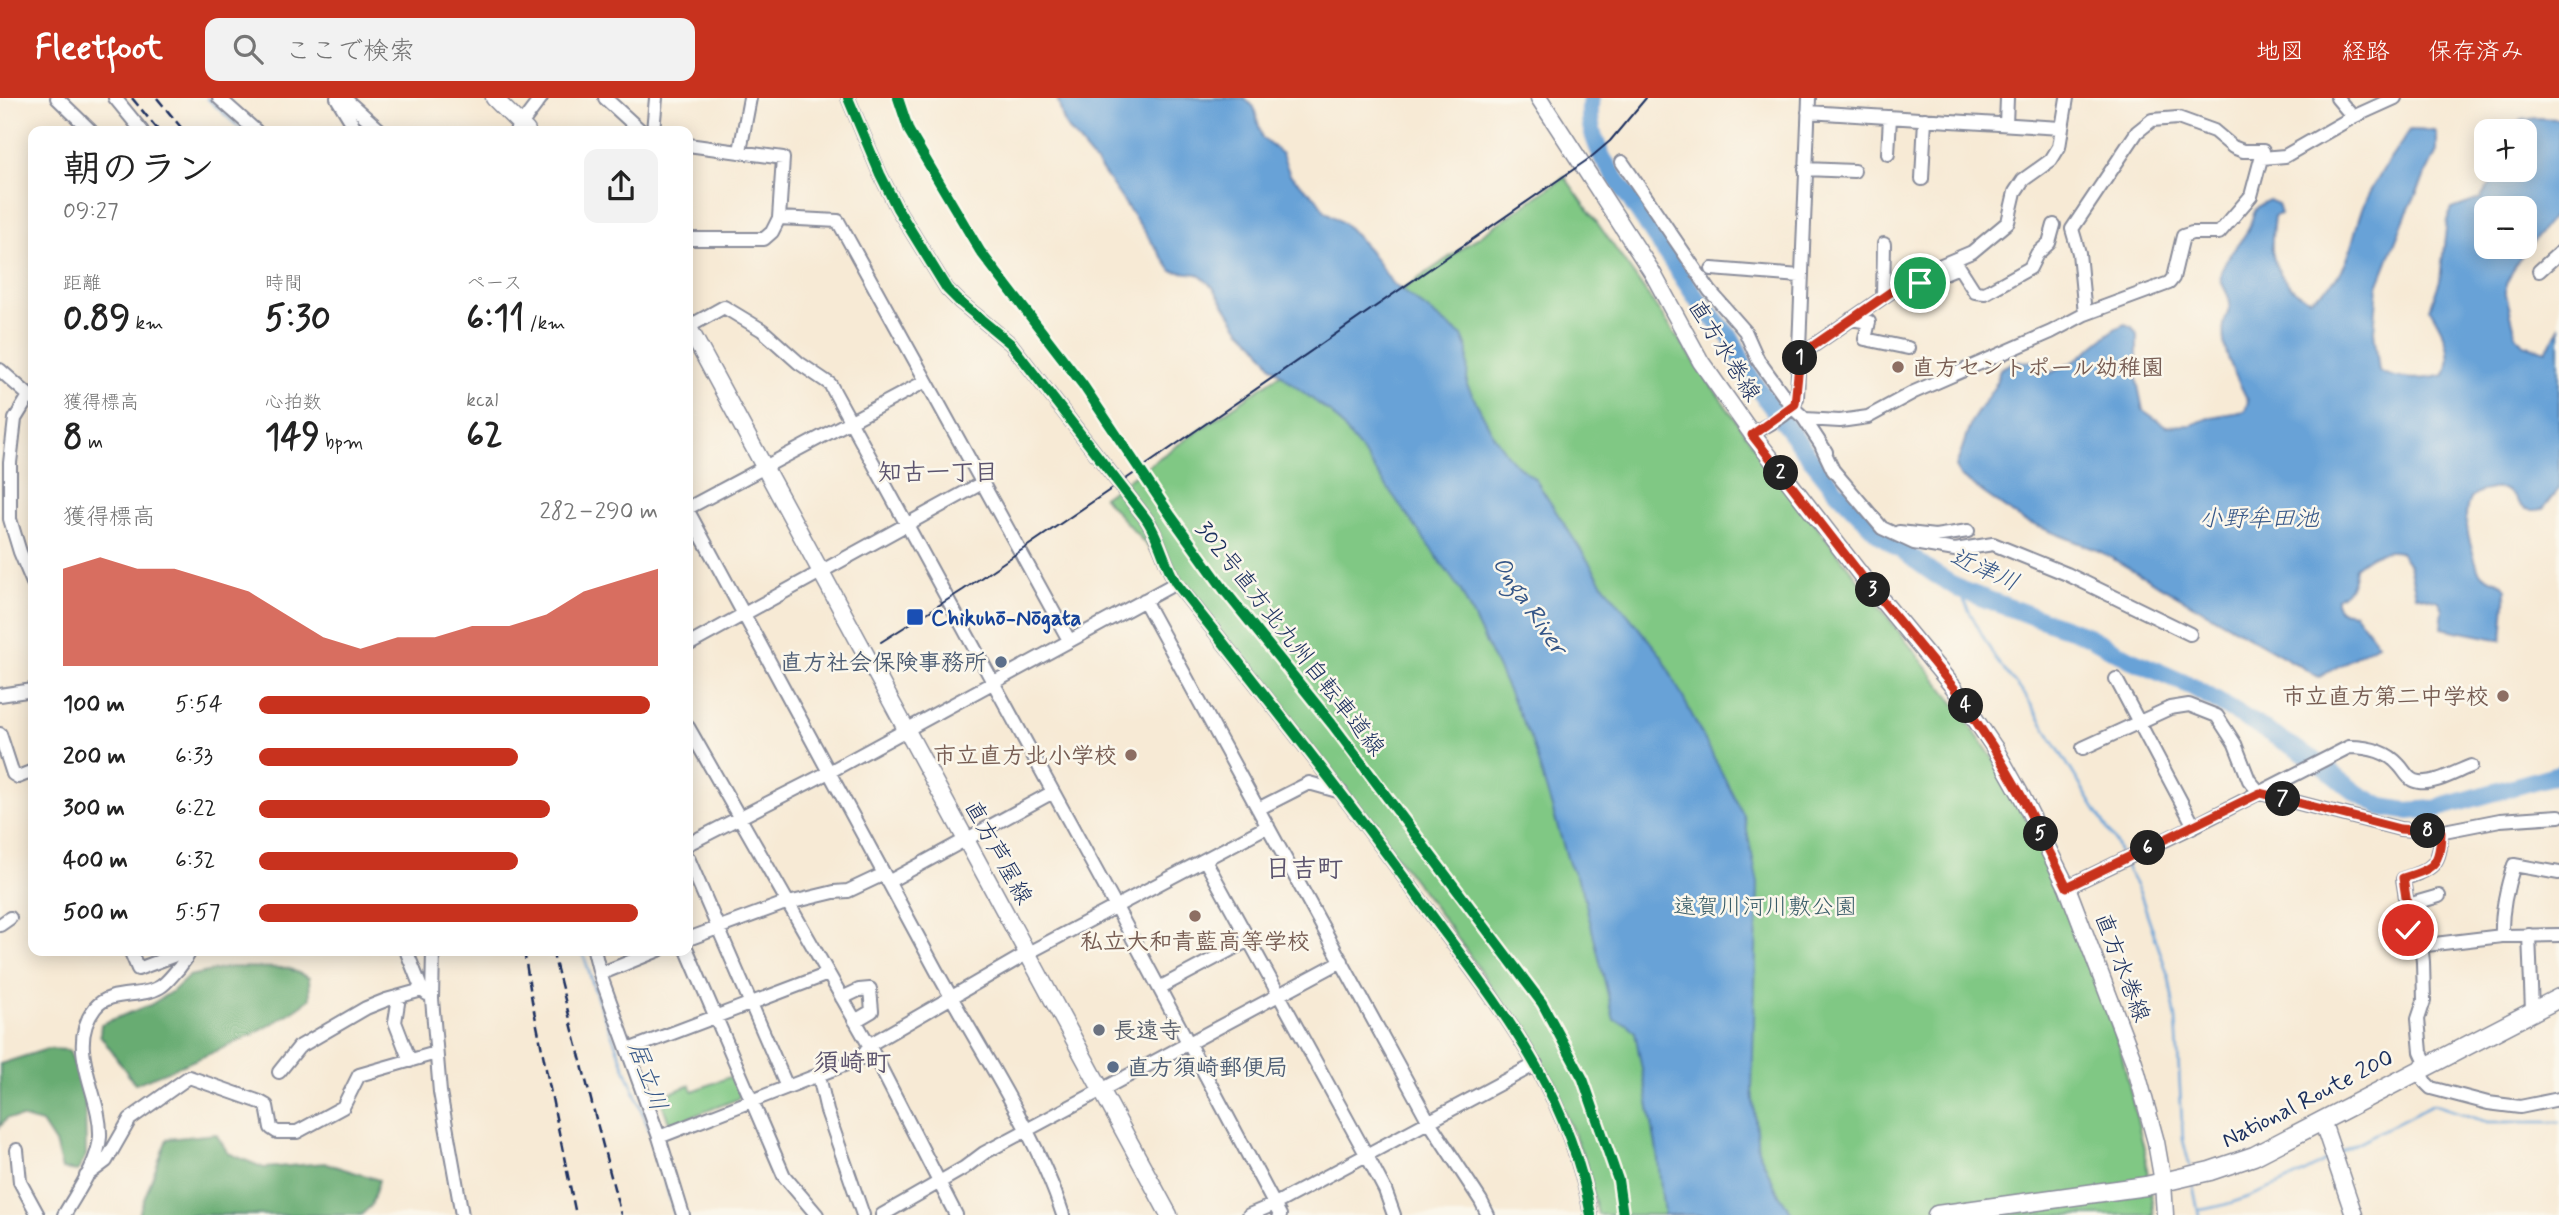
<!DOCTYPE html>
<html lang="ja">
<meta charset="utf-8">
<style>
body{margin:0;font-family:Mynerve,"Klee One",sans-serif;background:#f2f2f2;color:#222;height:100vh;display:flex;flex-direction:column;font-size:26px;white-space:nowrap}
*{box-sizing:border-box;margin:0}
p{font-size:23px;color:#767676}
.icon{flex:none;width:38px;height:38px;fill:none;stroke:currentColor;stroke-width:2;stroke-linecap:round;stroke-linejoin:round}
.map{position:relative;flex:1;overflow:hidden}
.drawer{position:absolute;left:28px;top:28px;width:665px;height:830px;display:flex;flex-direction:column;background:#fff;border-radius:14px;box-shadow:0 4px 18px #0003}
.drawer>*{flex:none}
.controls{position:absolute;left:2474px;top:21px;display:grid;gap:14px}
.controls a{display:grid;place-items:center;width:63px;height:63px;border-radius:14px;background:#fff;box-shadow:0 4px 18px #0003;font-size:35px}
.pin{position:absolute;display:grid;place-items:center;width:60px;height:60px;color:#fff;margin:-30px;border:4px solid #fff;border-radius:50%;box-shadow:0 2px 7px #0007}
.km{position:absolute;width:35px;height:35px;margin:-18px;border-radius:50%;background:#222;color:#fff;font-size:19px;line-height:35px;text-align:center}
.round{display:grid;place-items:center;flex:none;width:74px;height:74px;border-radius:14px;background:#f2f2f2}
.head{display:flex;align-items:center;justify-content:space-between;height:119px;padding:0 35px}
h1{font-size:38px;font-weight:700;line-height:52px}
.figures{display:grid;grid-template-columns:repeat(3,1fr);gap:10px;height:119px;padding:7px 35px}
.figures div{display:grid;align-content:center}
.figures b{font-size:35px;font-weight:700}
.figures small{font-size:19px;font-weight:400}
.figures p{font-size:19px}
.chart{height:196px;padding:14px 35px}
.chart p{display:flex;justify-content:space-between}
.chart svg{width:100%;height:126px;margin-top:7px;fill:#c8321e;opacity:.7}
ul{padding:0 35px;list-style:none;font-size:23px}
li{display:grid;grid-template-columns:112px 84px 1fr;align-items:center;height:52px}
li i{height:18px;border-radius:9px;background:#c8321e}
header{display:flex;align-items:center;gap:42px;box-sizing:border-box;height:98px;padding:0 35px;background:#c8321e;color:#fff}
header strong{font-size:33px}
nav{display:flex;gap:38px;margin-inline-start:auto;font-size:24px}
.search{width:490px;height:63px;background:#f2f2f2;display:flex;align-items:center;gap:18px;box-sizing:border-box;padding:0 24px;border-radius:14px;color:#767676;font-size:26px}
.map>svg:first-child{display:block}
.green{fill:#80c884;stroke:#4e7c71;stroke-width:2}
.forest{fill:#68ac72;stroke:#426e68;stroke-width:2}
.water{fill:#67a2d7;stroke:#41689a;stroke-width:2;fill-rule:evenodd}
.lines{fill:none;stroke-linecap:round;stroke-linejoin:round}
.stream{stroke:#67a2d7;stroke-width:2.5}
.river{stroke:#67a2d7;stroke-width:18}
.minor-casing{stroke:#898c9a;stroke-width:16}
.major-casing{stroke:#898c9a;stroke-width:19}
.highway-casing{stroke:#898c9a;stroke-width:21}
.minor{stroke:#fff;stroke-width:12}
.major{stroke:#fff;stroke-width:16}
.highway{stroke:#fff;stroke-width:18}
.tram{stroke:#1b2f5e;stroke-width:2}
.rail{stroke:#1b2f5e;stroke-width:2.5;stroke-dasharray:10 5;stroke-linecap:butt}
.cycleway-casing{stroke:#fbf7ec;stroke-width:15}
.cycleway{stroke:#00873e;stroke-width:10}
.route-casing{stroke:#fff;stroke-width:14}
.route{stroke:#c8321e;stroke-width:9}
.education-dot{fill:#8d6e63;stroke:#fbf7ec;stroke-width:2.5}
.transit-dot{fill:#1a4fb4;stroke:#fbf7ec;stroke-width:2.5}
.service-dot{fill:#5c6f8a;stroke:#fbf7ec;stroke-width:2.5}
.worship-dot{fill:#6b7280;stroke:#fbf7ec;stroke-width:2.5}
.labels{text-anchor:middle;stroke-width:5;stroke-linejoin:round;paint-order:stroke}
.street-label{font-size:23px;fill:#1b2f5e;stroke:#fbf7ec}
.education-label{font-size:23px;font-weight:bold;fill:#785e54;stroke:#fbf7ec;text-anchor:end}
.transit-label{font-size:23px;font-weight:bold;fill:#164399;stroke:#fbf7ec;text-anchor:start}
.service-label{font-size:23px;font-weight:bold;fill:#4e5e75;stroke:#fbf7ec;text-anchor:end}
.park-label{font-size:23px;fill:#395d69;stroke:#fbf7ec}
.worship-label{font-size:23px;font-weight:bold;fill:#5b616d;stroke:#fbf7ec;text-anchor:start}
.neighbourhood-label{font-size:24px;font-weight:bold;fill:#5c546e;stroke:#fbf7ec}
.water-label{font-size:24px;font-style:italic;fill:#365788;stroke:#fbf7ec}
.quarter-label{font-size:26px;font-weight:bold;fill:#5c546e;stroke:#fbf7ec}
</style>
<header>
<strong>Fleetfoot</strong>
<div class="search"><svg class="icon" aria-label="search" viewBox="0 0 24 24"><circle cx="10" cy="10" r="6"/><path d="M15 15l6 6"/></svg>ここで検索</div>
<nav><a>地図</a><a>経路</a><a>保存済み</a></nav>
</header>
<div class="map">
<svg width="2559" height="1117" viewBox="0 0 2559 1117">
<rect width="100%" height="100%" fill="#fbf7ec"/>
<filter id="ink" filterUnits="userSpaceOnUse"><feTurbulence type="fractalNoise" baseFrequency=".0143" numOctaves="2"/><feDisplacementMap in="SourceGraphic" scale="14" xChannelSelector="R" yChannelSelector="G"/><feConvolveMatrix kernelMatrix="1 2 1 2 8 2 1 2 1" color-interpolation-filters="sRGB"/></filter>
<filter id="wash" filterUnits="userSpaceOnUse"><feTurbulence type="fractalNoise" baseFrequency=".00686" numOctaves="4" result="noise"/><feDisplacementMap in="SourceGraphic" scale="28" xChannelSelector="R" yChannelSelector="G"/><feGaussianBlur stdDeviation="1.57" result="paint"/><feColorMatrix in="noise" values="0 0 0 0 0 0 0 0 0 0 0 0 0 0 0 0 0 1.4 0 .05"/><feComposite in="paint" operator="in"/></filter>
<g filter="url(#wash)">
<rect width="100%" height="100%" fill="#f7ead5"/>
<path class="green" d="M1565,79L1749,341L1949,598L1997,666L2058,781L2120,949L2144,1051L2154,1117H1598L1586,1065L1551,983L1529,944L1454,835L1348,695L1187,492L1103,399Z
M732,978L740,996L738,1001L675,1025L668,1022L660,999L690,987L693,993Z"/>
<path class="forest" d="M230,869L288,870L309,880L310,901C259,940 194,962 135,986L100,937L101,926L150,907L174,892L189,878Z
M47,951L69,952L85,993L86,1057L78,1073L62,1071L55,1045L42,1025L23,1020H7L0,1029V966Z
M216,1036L228,1055L264,1070L325,1065L379,1082L371,1108L361,1117H138L167,1041Z"/>
<path class="water" d="M1057,0H1244L1254,9L1262,40L1282,56L1290,77L1316,100L1325,113L1346,127L1369,152L1392,185L1462,238L1468,252L1467,287L1494,338L1511,362L1535,381L1605,489L1661,557L1744,718L1758,785L1752,991L1758,1052L1778,1095L1793,1117H1664L1657,1053L1635,934L1627,926L1614,922L1582,790L1569,766L1531,641L1461,493L1358,348L1332,316L1291,285L1271,267L1259,249L1240,231L1213,189L1198,176L1172,173L1101,71L1065,27Z
M2536,20L2559,21V111L2517,164L2506,186V196L2516,237L2523,246L2546,253L2559,230V391L2543,411C2514,417 2523,398 2503,391C2498,390 2492,391 2487,392C2450,396 2472,450 2478,471L2482,477L2503,486L2506,491L2502,542L2441,530L2443,511L2439,503L2416,497L2409,467L2400,454C2381,450 2370,457 2355,469C2353,485 2352,491 2337,500V507L2340,513L2355,515L2378,546L2319,579L2099,453L2022,422L1960,378L1956,369L1971,324L1995,288L2000,271L2013,264L2037,263L2051,275L2075,263L2116,230L2125,226L2132,229L2137,236V283L2143,312L2166,328L2191,327L2211,319L2245,313L2248,303C2237,279 2220,254 2224,227C2225,220 2229,213 2230,206C2230,193 2216,185 2222,171C2227,158 2239,147 2246,135C2256,119 2249,111 2269,102L2278,106L2281,116L2274,118C2273,129 2271,142 2272,153C2275,173 2291,195 2310,201C2357,172 2346,152 2364,106C2375,80 2395,55 2410,32L2435,33L2437,37V53L2406,117L2378,188L2374,233L2379,273C2396,283 2426,282 2445,277C2455,253 2442,231 2430,211L2440,182L2447,122L2452,111L2480,101L2500,72H2525V33H2511L2510,30L2522,22ZM2525,110V149H2487V110Z"/>
<g class="lines">
<path class="stream" d="M207,0L243,33
M1961,492L1960,496L1996,562L2025,597L2117,747L2121,759
M2124,765L2140,795L2169,880L2176,921L2183,1042L2190,1069
M582,852L597,899L651,1036L675,1117
M2340,1054L2433,1006L2487,1024H2559
M2192,1083L2199,1117
M2199,1112C2235,1108 2298,1080 2328,1061"/>
<path class="river" d="M1591,0C1587,24 1593,39 1603,61L1697,201L1730,239L1753,284L1801,348L1835,391L1878,435L1933,475L1961,492L2088,538L2132,562L2193,589L2295,650L2322,667L2354,693L2382,709L2406,713L2435,711L2559,676"/>
</g>
</g>
<g filter="url(#ink)">
<g class="lines">
<g class="minor-casing">
<path id="minor" d="M57,0L91,33
M115,0L142,33
M219,0L256,33
M337,0L357,33
M344,0L381,33
M605,0L641,33
M848,0L880,76L897,110L947,191L960,204L1011,246L1144,418C1159,437 1163,463 1176,485C1259,590 1343,695 1422,804C1496,905 1568,989 1591,1117
M2337,0L2353,19
M1808,14L2061,30
M2006,26L2007,0
M516,33L541,0
M653,33L656,0
M688,47L783,60L779,120L838,123L1069,542
M740,53L750,0
M1888,56L1890,19
M2262,60L2285,58L2353,19L2395,0
M1622,64L1710,193L1745,233L1758,262L1792,309L1805,321L1840,323L1868,319L1914,294L2051,234L2085,216L2169,185L2173,180L2183,138L2192,135H2219L2251,98L2263,53H2243L2233,49L2214,33L2178,20L2152,22L2137,34L2072,131L2079,155L2085,216
M1805,71L1854,73
M1922,81L1925,21
M688,141H764L772,134L779,120
M1712,171L1800,178
M2539,173L2559,155
M1911,180L1920,185L1959,169L1975,194L1985,195L2030,170L2037,156L2049,145L2054,127
M1883,199L1884,146
M1851,221L1869,224L1865,241L1908,250
M688,229L724,209L762,232L799,265L830,286L1116,809L1280,1117
M1800,257L1911,180L1972,154L2008,124L2015,94L2023,82L2051,62L2059,49L2067,0
M0,272L33,301
M29,298L15,321L10,365V421L20,454L33,485
M1803,319L1826,354
M1752,336C1766,327 1792,317 1797,300L1809,0
M1822,349L1833,372L1882,430L1914,445L1955,452L1993,446L2067,476L2190,536
M688,410L926,283
M688,413C771,566 853,719 936,872C978,949 1036,1034 1063,1117
M1899,434L1935,438L1968,433
M1144,502L1428,1022L1481,1103L1488,1117
M688,547L982,385
M2116,581L2194,728
M0,597L33,592
M688,629L869,947L956,1117
M0,636L13,676L18,679L33,673
M2083,650L2170,610L2189,607L2217,618L2235,646L2249,682L2260,695L2400,731L2439,734L2500,722L2559,718
M1258,711L1309,685L1341,694
M688,746L829,674L1176,485
M688,760L787,989
M1205,762L1366,1056L1385,1092L1394,1117
M2559,775L2514,767C2506,791 2501,813 2502,838L2559,837
M888,784L1053,694
M2067,789L2194,728L2349,649C2367,649 2387,653 2399,667C2406,674 2408,683 2419,684C2436,686 2455,674 2471,668
M2408,807L2439,798
M0,827L10,820
M2529,837L2532,913
M688,841L780,807L834,794L848,793L884,776
M2418,848L2502,838
M130,852L138,871L173,858L178,852
M406,852L422,892L427,896
M433,852L432,901L440,994L462,1117
M594,852L600,876L659,1039L683,1117
M687,852L784,1078L817,1117
M600,876L659,852
M1159,890L1249,842
M399,899L395,924L410,963
M842,900L859,892L870,891L872,913L855,923
M628,952L828,876
M2427,967L2421,954L2418,921L2424,903L2423,864L2422,854L2411,841L2408,832L2409,819L2403,781C2434,770 2440,768 2441,734
M2418,972L2425,984L2431,990L2488,1005L2520,1009L2559,1001
M279,974L299,949L366,910L386,902L422,892
M819,978L827,1013L863,1117
M659,1039L862,960L869,947L1028,855L1268,728
M17,1052L20,1084L38,1117
M86,1078L106,1063L130,1021L189,979L260,1004L267,1008L271,1030L277,1034H297L343,1009L359,977L436,955
M64,1117C77,1094 98,1066 100,1039C102,996 64,950 95,910C110,891 140,901 160,889C167,885 173,876 179,870C183,864 188,859 190,852
M882,1117L964,1070L984,1055L1342,863
M1249,1117L1275,1106L1536,966"/>
</g>
<g class="major-casing">
<path id="major" d="M494,0L527,33
M1539,0L1652,174L1701,264L1752,336L1861,477L1954,590L1994,649L2022,699L2067,789L2134,964L2156,1044L2163,1084L2165,1117
M688,228L1169,1117
M2322,1022L2354,1117"/>
</g>
<g class="highway-casing">
<path id="highway" d="M1937,1117L2146,1088L2210,1073L2254,1058L2559,900"/>
</g>
<use href="#minor" class="minor"/>
<use href="#major" class="major"/>
<use href="#highway" class="highway"/>
<path class="tram" d="M881,544L963,492L1126,381L1590,60L1610,43L1646,0"/>
<path class="rail" d="M132,0L159,33
M157,0L184,33
M524,852L532,903L576,1117
M552,852L621,1117"/>
<g class="cycleway-casing">
<path id="cycleway" d="M848,0L880,76L897,110L947,191L960,204L1011,246L1144,418C1159,437 1163,463 1176,485C1259,590 1343,695 1422,804C1496,905 1568,989 1591,1117
M898,0L909,33L980,153L1083,287L1171,418L1225,493L1332,626L1542,905L1583,981L1618,1082L1623,1117"/>
</g>
<use href="#cycleway" class="cycleway"/>
</g>
</g>
<g class="lines" filter="url(#ink)">
<g class="route-casing">
<path id="route" d="M1920,185L1911,180L1800,257L1795,306L1752,337L1861,477L1954,590L1993,649L2022,699L2067,789L2260,695L2400,731L2441,734C2440,768 2434,770 2403,780L2409,819L2408,832"/>
</g>
<use href="#route" class="route"/>
</g>
<g class="education-dot">
<circle cx="1898" cy="269" r="7"/>
<circle cx="2503" cy="598" r="7"/>
<circle cx="1131" cy="657" r="7"/>
<circle cx="1195" cy="818" r="7"/>
</g>
<rect class="transit-dot" x="906" y="510" width="18" height="18" rx="3.5"/>
<g class="service-dot">
<circle cx="1001" cy="564" r="7"/>
<circle cx="1113" cy="969" r="7"/>
</g>
<circle class="worship-dot" cx="1099" cy="932" r="7"/>
<g class="labels">
<g class="street-label">
<text transform="translate(1725 252) rotate(58)" y="8">直方水巻線</text>
<text transform="translate(1291 540) rotate(52)" y="8">302号直方北九州自転車道線</text>
<text transform="translate(999 754) rotate(61)" y="8">直方芦屋線</text>
<text transform="translate(2123 869) rotate(69)" y="8">直方水巻線</text>
<text transform="translate(2307 1000) rotate(-27)" y="8">National Route 200</text>
</g>
<g class="education-label">
<text x="1912" y="277" text-anchor="start">直方セントポール幼稚園</text>
<text x="2489" y="606">市立直方第二中学校</text>
<text x="1117" y="665">市立直方北小学校</text>
<text x="1195" y="851" text-anchor="middle">私立大和青藍高等学校</text>
</g>
<g class="transit-label">
<text x="931" y="527">Chikuhō-Nōgata</text>
</g>
<g class="service-label">
<text x="987" y="572">直方社会保険事務所</text>
<text x="1127" y="977" text-anchor="start">直方須崎郵便局</text>
</g>
<g class="park-label">
<text x="1765" y="816">遠賀川河川敷公園</text>
</g>
<g class="worship-label">
<text x="1113" y="940">長遠寺</text>
</g>
<g class="neighbourhood-label">
<text x="938" y="382">知古一丁目</text>
</g>
<g class="water-label">
<text x="2259" y="428">小野牟田池</text>
<text transform="translate(1985 471) rotate(24)" y="8">近津川</text>
<text transform="translate(1530 507) rotate(56)" y="8">Onga River</text>
<text transform="translate(648 978) rotate(70)" y="8">居立川</text>
</g>
<g class="quarter-label">
<text x="1304" y="779">日吉町</text>
<text x="852" y="973">須崎町</text>
</g>
</g>
</svg>
<div class="controls">
<a>+</a>
<a>−</a>
</div>
<div class="pin" style="left:1920px;top:185px;background:#1e9e55"><svg class="icon" aria-label="arrive" viewBox="0 0 24 24"><path d="M6 21V4h12l-3 4 3 4H6"/></svg></div>
<div class="pin" style="left:2408px;top:832px;background:#d93025"><svg class="icon" aria-label="check" viewBox="0 0 24 24"><path d="M5 12l5 5 9-10"/></svg></div>
<b class="km" style="left:1800px;top:260px">1</b>
<b class="km" style="left:1781px;top:375px">2</b>
<b class="km" style="left:1873px;top:492px">3</b>
<b class="km" style="left:1966px;top:608px">4</b>
<b class="km" style="left:2041px;top:736px">5</b>
<b class="km" style="left:2148px;top:750px">6</b>
<b class="km" style="left:2283px;top:701px">7</b>
<b class="km" style="left:2428px;top:733px">8</b>
<section class="drawer">
<div class="head"><div><h1>朝のラン</h1><p>09:27</p></div><a class="round"><svg class="icon" aria-label="share" viewBox="0 0 24 24"><path d="M12 15V3M7 8l5-5 5 5M5 13v7h14v-7"/></svg></a></div>
<div class="figures">
<div><p>距離</p><b>0.89<small> km</small></b></div>
<div><p>時間</p><b>5:30</b></div>
<div><p>ペース</p><b>6:11<small> /km</small></b></div>
</div>
<div class="figures">
<div><p>獲得標高</p><b>8<small> m</small></b></div>
<div><p>心拍数</p><b>149<small> bpm</small></b></div>
<div><p>kcal</p><b>62</b></div>
</div>
<div class="chart"><p><span>獲得標高</span>282–290 m</p>
<svg viewBox="0 0 160 44" preserveAspectRatio="none"><path d="M0 44V10L10 6L20 10L30 10L40 14L50 18L60 26L70 34L80 38L90 34L100 34L110 30L120 30L130 26L140 18L150 14L160 10V44z"/></svg>
</div>
<ul>
<li><b>100 m</b>5:54<i style="width:98%"></i></li>
<li><b>200 m</b>6:33<i style="width:65%"></i></li>
<li><b>300 m</b>6:22<i style="width:73%"></i></li>
<li><b>400 m</b>6:32<i style="width:65%"></i></li>
<li><b>500 m</b>5:57<i style="width:95%"></i></li>
</ul>
</section>
</div>
